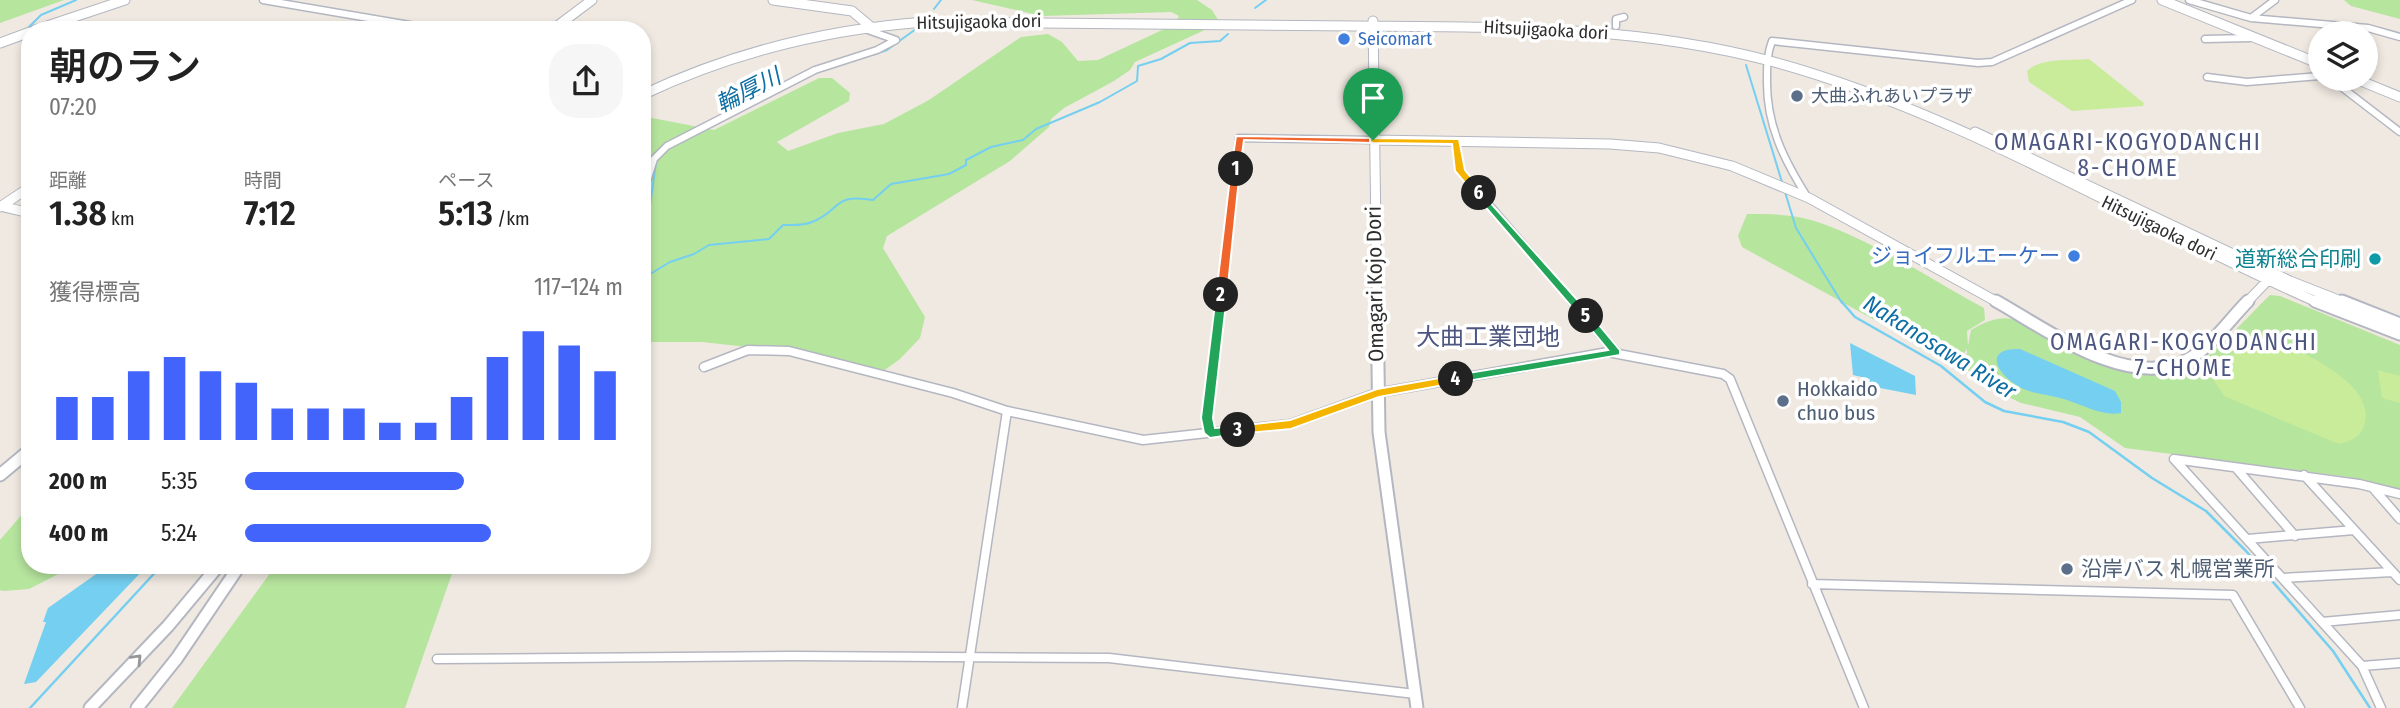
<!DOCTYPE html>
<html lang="ja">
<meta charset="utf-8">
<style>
body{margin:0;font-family:"Fira Sans Condensed","Noto Sans JP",sans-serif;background:#f6f6f6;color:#222;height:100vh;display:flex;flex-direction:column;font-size:26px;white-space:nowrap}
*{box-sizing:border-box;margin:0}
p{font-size:23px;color:#767676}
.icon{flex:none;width:38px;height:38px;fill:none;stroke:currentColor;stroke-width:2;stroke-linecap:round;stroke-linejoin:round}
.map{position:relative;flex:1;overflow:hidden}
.side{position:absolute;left:21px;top:21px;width:630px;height:553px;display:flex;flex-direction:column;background:#fff;border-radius:28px;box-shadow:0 4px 10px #0003}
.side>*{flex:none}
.fabs{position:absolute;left:2308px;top:21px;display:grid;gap:14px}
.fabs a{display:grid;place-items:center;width:70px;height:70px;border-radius:50%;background:#fff;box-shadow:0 4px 10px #0003;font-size:35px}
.pin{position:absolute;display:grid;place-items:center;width:60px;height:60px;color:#fff;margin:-72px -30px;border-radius:50% 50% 50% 0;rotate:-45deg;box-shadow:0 0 7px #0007}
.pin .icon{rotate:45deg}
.km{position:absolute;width:35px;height:35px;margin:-18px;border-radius:50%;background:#222;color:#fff;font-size:19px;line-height:35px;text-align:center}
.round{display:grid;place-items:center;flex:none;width:74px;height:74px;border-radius:28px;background:#f6f6f6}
.summary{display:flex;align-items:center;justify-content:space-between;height:119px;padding:0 28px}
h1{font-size:38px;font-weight:600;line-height:52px}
.metrics{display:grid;grid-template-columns:repeat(3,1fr);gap:10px;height:119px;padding:7px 28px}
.metrics div{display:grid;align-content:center}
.metrics b{font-size:35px;font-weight:600}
.metrics small{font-size:19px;font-weight:400}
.metrics p{font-size:19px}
.chart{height:196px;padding:14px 28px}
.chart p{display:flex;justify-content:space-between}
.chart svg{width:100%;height:126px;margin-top:7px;stroke:#4264fb;stroke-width:6}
ul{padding:0 28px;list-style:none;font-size:23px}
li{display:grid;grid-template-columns:112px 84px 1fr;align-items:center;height:52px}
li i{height:18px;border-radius:9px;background:#4264fb}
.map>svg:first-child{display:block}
.green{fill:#b6e59e}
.pitch{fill:#c9ec9a}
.water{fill:#75cff0}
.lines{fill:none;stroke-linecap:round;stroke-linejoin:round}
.stream-far1{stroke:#75cff0;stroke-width:2}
.stream{stroke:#75cff0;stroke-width:2.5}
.street-far1-casing{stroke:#b4b7c1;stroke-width:9}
.street-casing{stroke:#b4b7c1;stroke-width:11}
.secondary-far1-casing{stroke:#b4b7c1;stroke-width:11}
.secondary-casing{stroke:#b4b7c1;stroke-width:15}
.street-far1{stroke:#fff;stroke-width:6}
.street{stroke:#fff;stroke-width:8}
.secondary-far1{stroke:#fff;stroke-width:9}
.secondary{stroke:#fff;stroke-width:11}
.oneway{stroke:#969696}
.split-1{fill:#f0652b;stroke:#fff;stroke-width:2}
.split-2{fill:#f0652b;stroke:#fff;stroke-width:2}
.split-3{fill:#22a559;stroke:#fff;stroke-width:2}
.split-4{fill:#f5b400;stroke:#fff;stroke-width:2}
.split-5{fill:#22a559;stroke:#fff;stroke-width:2}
.split-6{fill:#22a559;stroke:#fff;stroke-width:2}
.split-7{fill:#f5b400;stroke:#fff;stroke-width:2}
.shop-dot{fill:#3f7fe0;stroke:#fff;stroke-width:2.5}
.service-dot{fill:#5c6f8a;stroke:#fff;stroke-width:2.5}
.culture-dot{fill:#0f9aa8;stroke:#fff;stroke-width:2.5}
.labels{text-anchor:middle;stroke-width:7;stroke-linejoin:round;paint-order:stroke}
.far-street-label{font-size:18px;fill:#2e2e2e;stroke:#fff}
.far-shop-label{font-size:18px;fill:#366cbe;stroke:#fff;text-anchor:start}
.far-service-label{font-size:18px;fill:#4e5e75;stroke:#fff;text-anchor:start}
.shop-label{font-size:21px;fill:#366cbe;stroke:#fff;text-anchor:end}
.culture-label{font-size:21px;fill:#0d838f;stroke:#fff;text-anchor:end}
.street-label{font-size:21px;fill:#2e2e2e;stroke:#fff}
.service-label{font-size:21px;fill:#4e5e75;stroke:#fff;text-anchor:start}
.water-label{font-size:23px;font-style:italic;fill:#0d6fa3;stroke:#fff}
.neighbourhood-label{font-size:23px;letter-spacing:2px;fill:#4d5680;stroke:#fff}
.quarter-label{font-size:24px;fill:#4d5680;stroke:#fff}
</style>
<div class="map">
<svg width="2400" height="708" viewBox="0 0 2400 708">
<rect width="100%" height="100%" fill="#efe9e1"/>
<path class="green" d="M0,0H64L0,23Z
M972,0H1197L1212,10L1220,23L1135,62L1130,70L1114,81L1064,108L1051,119L1049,127L1010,161L887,236L883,248L925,317L920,338L900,359L882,372L865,376L806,356L766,349L702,342H642V116L714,130L819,78H832L850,93L849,101L777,142L788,151L838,133L884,124L929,100L1021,37L1048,34L1062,42L1078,61L1098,60L1175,24L1179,16L1171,12L1042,16Z
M2344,0H2400V19L2351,6Z
M1747,214C1769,214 1791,214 1811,220C1870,238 1930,279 1984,308L1985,320L1967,331L1968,346L1971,330C2019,301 2027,333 2068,347C2092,356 2170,380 2192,368C2213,356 2251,313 2270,295L2280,296L2400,345V489L2349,477L2125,448L2080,417L2021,403L1990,388L1959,363L1967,354V349L1962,356L1939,353L1920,345L1742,247L1738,236Z
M30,505V565H76L29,589L3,591L0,590V540Z
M276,565H455L405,708H172Z"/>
<path class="pitch" d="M2089,59L2144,103L2143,106L2072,111L2029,82L2027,71C2041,57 2070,61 2089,59Z
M2262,334C2291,347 2380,382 2364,426C2360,437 2350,442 2339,444L2224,396L2208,371Z
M2378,370L2400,376V403L2382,398Z"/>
<path class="water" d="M1850,343L1915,376L1916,395L1870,386V379L1853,375Z
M2020,349L2115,391L2121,402V413C2103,417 2081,404 2064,399C2048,394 2033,395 2018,386C1996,373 1983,348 2020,349Z
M109,565H148L36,682L24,684L46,622H43L48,608Z"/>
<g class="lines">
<path class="stream-far1" d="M1255,8L1266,0
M934,9L941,0
M27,29L41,15L76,0
M872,55L887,50L920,26
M1746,65L1782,182
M1785,192L1796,228L1842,303
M642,229L650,206L656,162
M642,279L670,262L694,254L709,245L769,239L783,225C792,225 803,226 812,222C841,211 832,193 873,200L891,184L949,174L966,165V160L991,147L1023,140L1036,129L1100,102L1137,81L1138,66L1161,59L1190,43L1220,41L1228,34"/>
<path class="stream" d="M1841,301L1855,317L1941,366L1985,402L2004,411L2063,422L2089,432L2152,478L2206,511L2246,551L2333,651L2370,708
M30,708L162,565"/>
<g class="street-far1-casing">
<path id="street-far1" d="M263,0L439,30
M2189,0L2251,18L2368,28L2400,37
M2251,18L2275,0
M1616,26V19L1624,17
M2205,39L2250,38
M2207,77L2247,82L2320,76
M2331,79L2400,132
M1456,141L1460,171L1574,303
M642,197L654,159L667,146L815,70L877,50L896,40L865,29
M1808,198C1784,160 1766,125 1767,79C1767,66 1767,54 1772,41L1978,63L1992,62L2132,0
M1220,303L1239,138L1373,140"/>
</g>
<g class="street-casing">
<path id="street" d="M1572,301L1616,352
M704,367L748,350L789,351L953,393L1007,411L1143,440L1291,424L1377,393L1608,352L1723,374L1730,379L1864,708
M1210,433L1207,418L1220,301
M2174,459L2362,666L2381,708
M2174,459L2359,484L2400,494
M2236,468L2295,536
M2304,475L2400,580
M2373,488L2400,519
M2248,539L2354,530
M2283,578L2392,572
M1812,584L2233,595L2300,708
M2322,622L2400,615
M437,659L794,656L1109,658L1415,694
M2362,666L2400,663
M962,708L1007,411"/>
</g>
<g class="secondary-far1-casing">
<path id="secondary-far1" d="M773,0L852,11L871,27
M2162,0L2320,64
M1373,21L1377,303
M35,30L125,0
M552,30L592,0
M0,43L30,32
M2356,79L2400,97
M642,95C733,52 826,29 926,22C1069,23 1212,24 1355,26C1496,27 1637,25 1774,62C1964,114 2138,224 2319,303
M1975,132L2290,281L2346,303
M1373,140L1610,144L1659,148L1732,166L1809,198L1999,303
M0,206L30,213
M0,207L30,187
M2246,303L2273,275"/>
</g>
<g class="secondary-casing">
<path id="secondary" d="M1377,301L1379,432L1417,708
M1996,301C2046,329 2126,389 2185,361C2209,350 2229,320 2248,301
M2315,301L2400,334
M2342,301L2400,324
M0,475L30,450
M90,708L168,626L219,565
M137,708L177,658L240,565"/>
</g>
<use href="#street-far1" class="street-far1"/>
<use href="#street" class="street"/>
<use href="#secondary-far1" class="secondary-far1"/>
<use href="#secondary" class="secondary"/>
</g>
<defs><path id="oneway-chevron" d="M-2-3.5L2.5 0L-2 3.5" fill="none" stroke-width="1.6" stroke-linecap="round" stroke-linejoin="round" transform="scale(1.75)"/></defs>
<use class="oneway" href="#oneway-chevron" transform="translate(137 659) rotate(-46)"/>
<path class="split-1" d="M1236,136L1373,138L1378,140L1373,143L1244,140L1240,169L1236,172L1231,169Z"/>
<path class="split-2" d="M1236,166L1240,169L1227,295L1221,298L1216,295L1231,169Z"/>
<path class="split-3" d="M1221,291L1227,295L1213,418L1215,428L1238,426L1244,430L1238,434L1210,438L1204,433L1201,418L1216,295Z"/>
<path class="split-4" d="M1456,375L1462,379L1460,382L1379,397L1291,429L1238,434L1232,430L1238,426L1290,420L1377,389Z"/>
<path class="split-5" d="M1586,313L1590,314L1620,350V355L1456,383L1450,379L1456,375L1608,350L1580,316Z"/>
<path class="split-6" d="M1479,190L1590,314V319H1582L1475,195V191Z"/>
<path class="split-7" d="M1370,138L1459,139L1465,170L1484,193L1475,195L1455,171L1452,144L1373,143L1370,142Z"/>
<g class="shop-dot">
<circle cx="1344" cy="39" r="7"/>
<circle cx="2074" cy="256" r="7"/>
</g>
<g class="service-dot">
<circle cx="1797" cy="96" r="7"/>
<circle cx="1783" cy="401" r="7"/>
<circle cx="2067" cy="569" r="7"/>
</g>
<circle class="culture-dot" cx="2375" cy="259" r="7"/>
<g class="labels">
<g class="far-street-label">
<text transform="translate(979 22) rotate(-1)" y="6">Hitsujigaoka dori</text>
<text transform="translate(1546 30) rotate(3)" y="6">Hitsujigaoka dori</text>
<text transform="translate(2159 228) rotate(26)" y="6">Hitsujigaoka dori</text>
</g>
<g class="far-shop-label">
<text x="1358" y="45">Seicomart</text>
</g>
<g class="far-service-label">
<text x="1811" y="102">大曲ふれあいプラザ</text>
</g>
<g class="shop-label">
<text x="2060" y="263">ジョイフルエーケー</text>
</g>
<g class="culture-label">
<text x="2361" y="266">道新総合印刷</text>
</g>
<g class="street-label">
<text transform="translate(1375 284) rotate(-91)" y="7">Omagari Kojo Dori</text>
</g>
<g class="service-label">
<text x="1797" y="396">Hokkaido<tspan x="1797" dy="24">chuo bus</tspan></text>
<text x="2081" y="576">沿岸バス 札幌営業所</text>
</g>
<g class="water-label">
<text transform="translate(748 90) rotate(-27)" y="8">輪厚川</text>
<text transform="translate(1940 347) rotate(32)" y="8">Nakanosawa River</text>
</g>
<g class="neighbourhood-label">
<text x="2128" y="150">OMAGARI-KOGYODANCHI<tspan x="2128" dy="26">8-CHOME</tspan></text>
<text x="2184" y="350">OMAGARI-KOGYODANCHI<tspan x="2184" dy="26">7-CHOME</tspan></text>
</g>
<g class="quarter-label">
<text x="1488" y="345">大曲工業団地</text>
</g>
</g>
</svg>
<div class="fabs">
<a><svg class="icon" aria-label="layers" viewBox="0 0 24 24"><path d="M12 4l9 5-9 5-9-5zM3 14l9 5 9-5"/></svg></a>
</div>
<div class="pin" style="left:1373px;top:140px;background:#1e9e55"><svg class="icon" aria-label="arrive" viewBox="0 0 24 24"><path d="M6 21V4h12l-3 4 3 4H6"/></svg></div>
<b class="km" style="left:1236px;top:169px">1</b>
<b class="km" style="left:1221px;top:295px">2</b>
<b class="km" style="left:1238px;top:430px">3</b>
<b class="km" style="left:1456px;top:379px">4</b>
<b class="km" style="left:1586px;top:316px">5</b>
<b class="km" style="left:1479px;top:193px">6</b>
<section class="side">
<div class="summary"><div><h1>朝のラン</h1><p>07:20</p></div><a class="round"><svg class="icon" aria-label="share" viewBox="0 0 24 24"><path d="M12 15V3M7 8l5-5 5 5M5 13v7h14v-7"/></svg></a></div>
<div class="metrics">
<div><p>距離</p><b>1.38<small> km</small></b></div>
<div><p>時間</p><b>7:12</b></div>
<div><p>ペース</p><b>5:13<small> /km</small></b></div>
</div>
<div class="chart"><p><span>獲得標高</span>117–124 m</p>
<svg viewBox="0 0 160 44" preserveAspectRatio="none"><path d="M5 44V29M15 44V29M25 44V20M35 44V15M45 44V20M55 44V24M65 44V33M75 44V33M85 44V33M95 44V38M105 44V38M115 44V29M125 44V15M135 44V6M145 44V11M155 44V20"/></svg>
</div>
<ul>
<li><b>200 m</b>5:35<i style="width:58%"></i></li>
<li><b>400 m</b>5:24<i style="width:65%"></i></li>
</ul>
</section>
</div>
